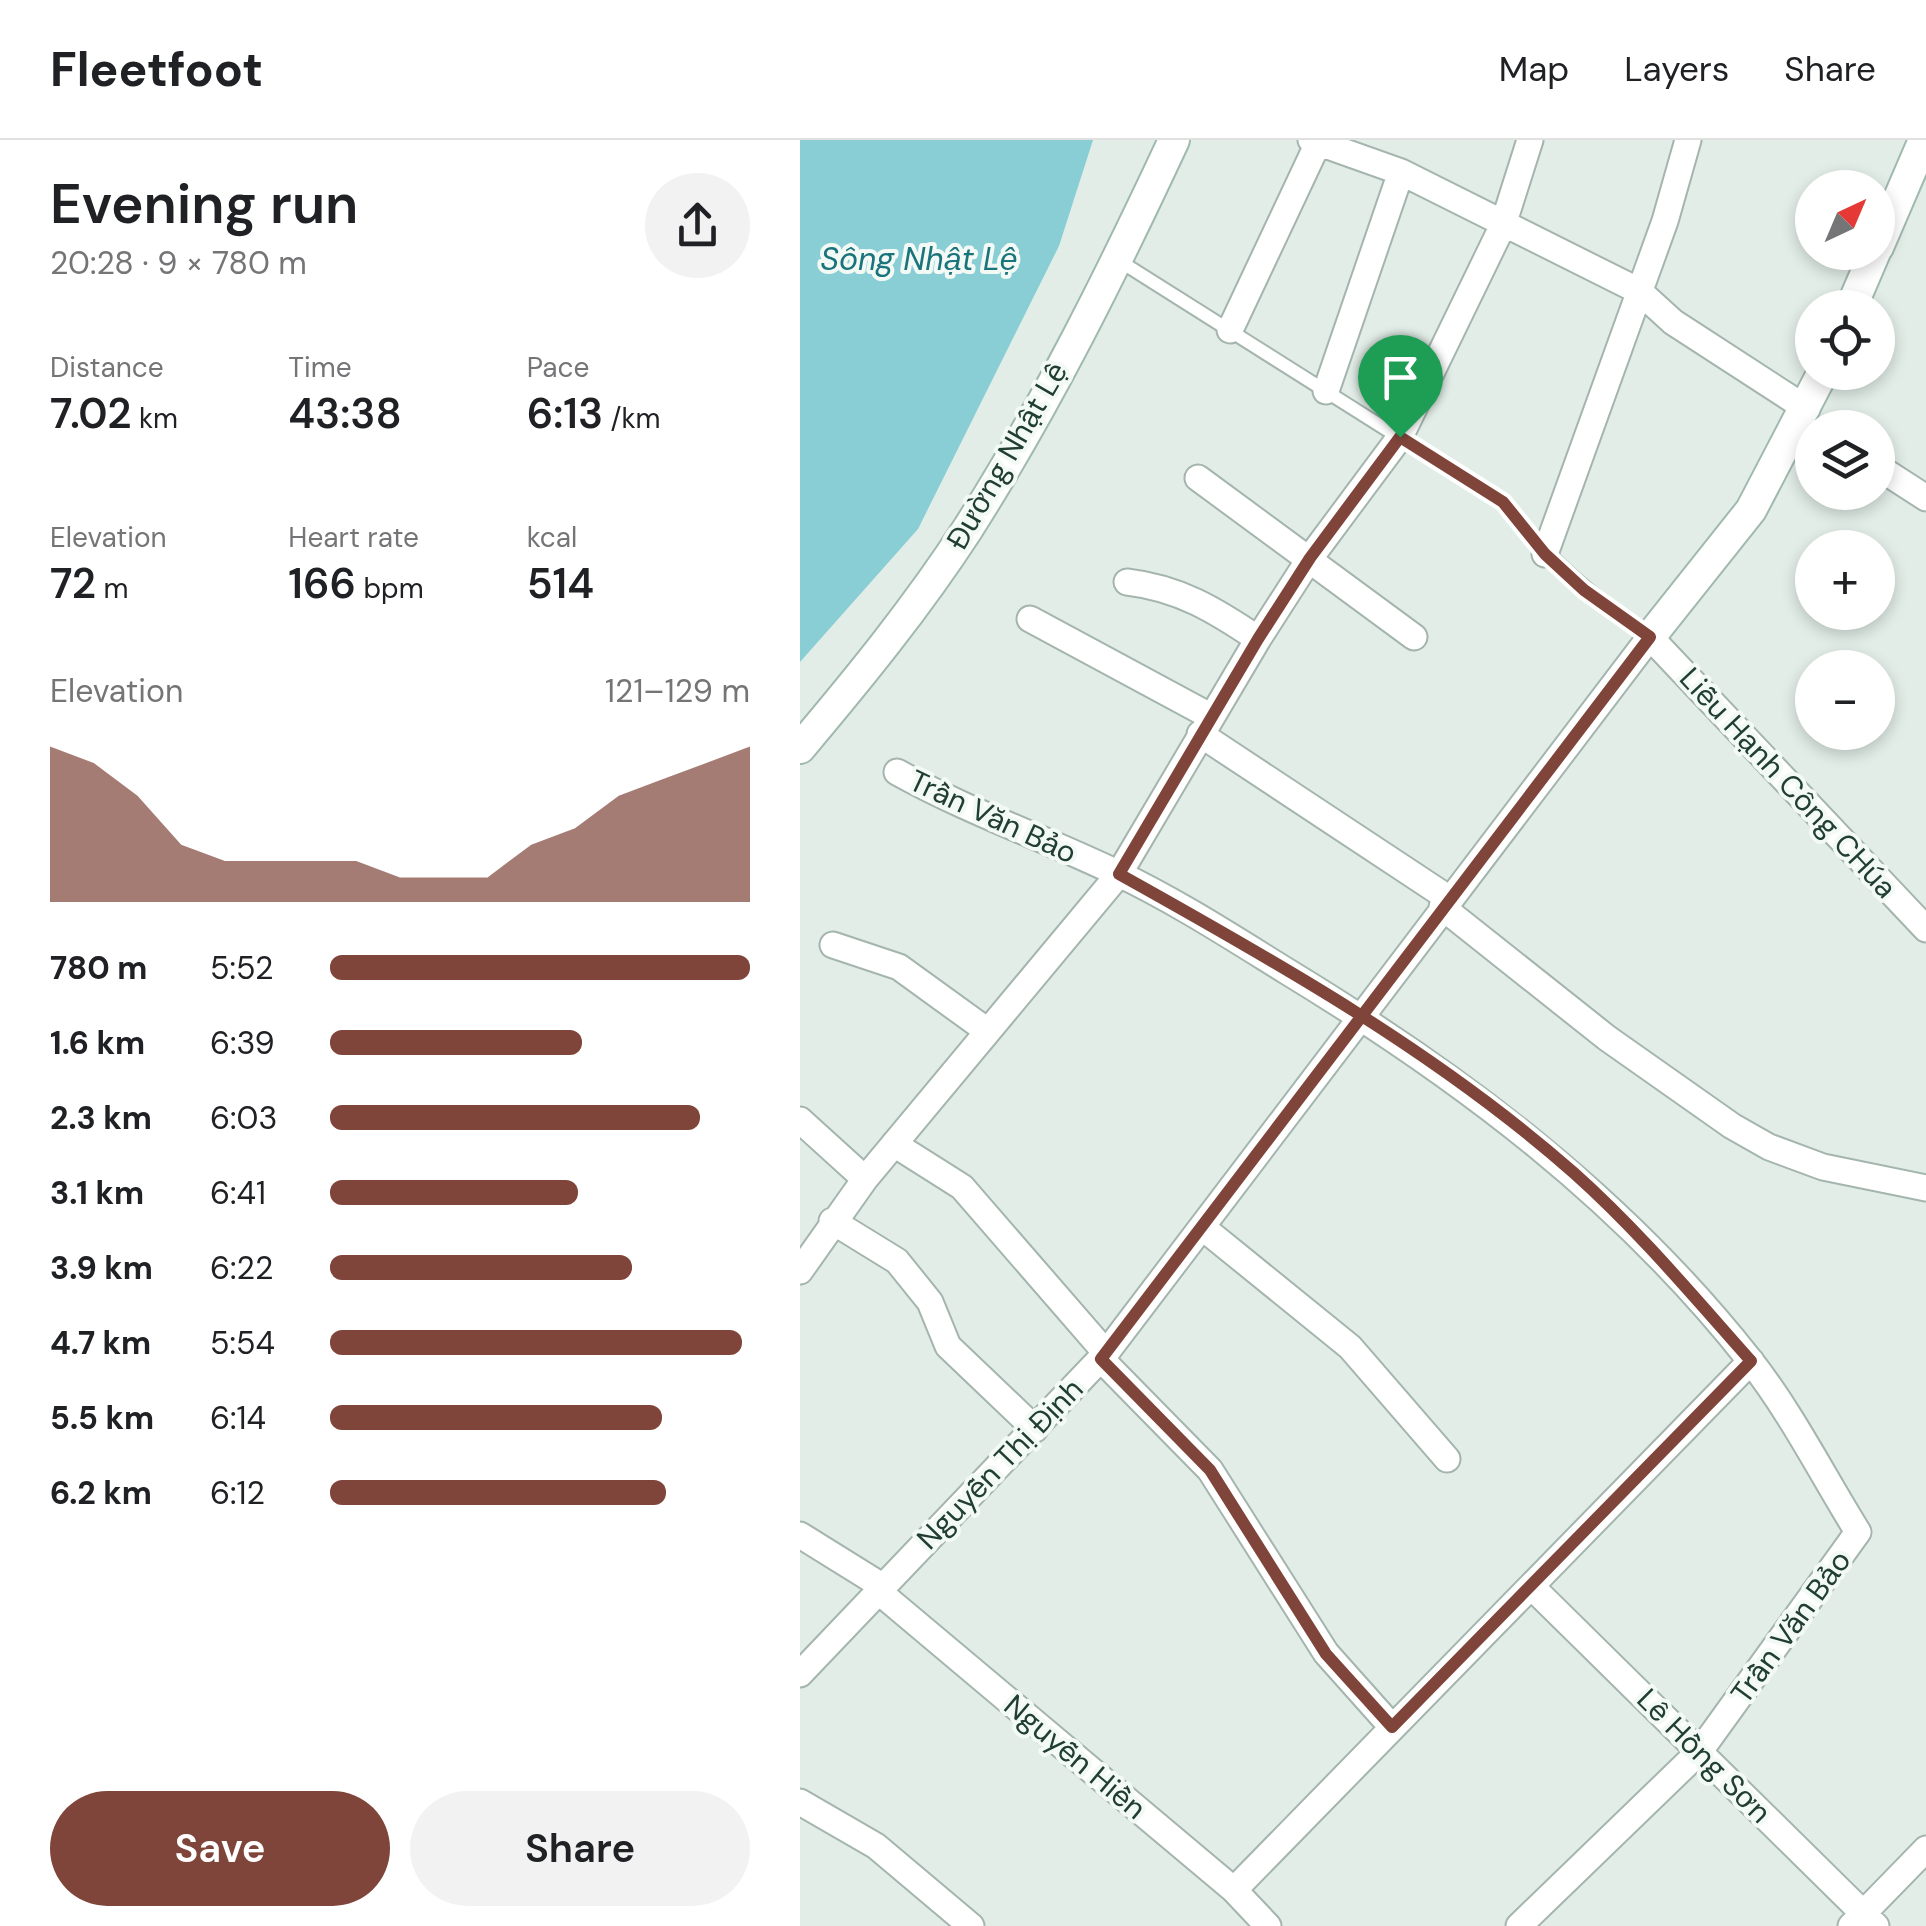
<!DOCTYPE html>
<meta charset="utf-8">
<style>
body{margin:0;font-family:"DM Sans",sans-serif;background:#f2f2f2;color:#202124;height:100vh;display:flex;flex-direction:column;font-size:38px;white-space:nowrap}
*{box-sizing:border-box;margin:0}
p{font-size:32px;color:#757577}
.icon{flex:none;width:55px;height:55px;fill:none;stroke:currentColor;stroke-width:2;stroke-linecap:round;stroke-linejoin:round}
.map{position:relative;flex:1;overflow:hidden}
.side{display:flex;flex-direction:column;background:#fff;width:800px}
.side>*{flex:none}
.needle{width:65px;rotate:44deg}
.tools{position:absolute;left:995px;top:30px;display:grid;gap:20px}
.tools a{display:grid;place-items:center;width:100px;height:100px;border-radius:50%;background:#fff;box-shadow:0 5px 15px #0003;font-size:50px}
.pin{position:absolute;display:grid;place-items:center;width:85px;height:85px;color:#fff;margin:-102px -42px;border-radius:50% 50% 50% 0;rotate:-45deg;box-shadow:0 0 10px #0007}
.pin .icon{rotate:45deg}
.round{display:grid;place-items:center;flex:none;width:105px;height:105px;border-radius:52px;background:#f2f2f2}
.head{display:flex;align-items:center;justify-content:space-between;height:170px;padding:0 50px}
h1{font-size:55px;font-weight:600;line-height:75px}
.figures{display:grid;grid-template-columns:repeat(3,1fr);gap:15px;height:170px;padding:10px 50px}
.figures div{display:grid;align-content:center}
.figures b{font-size:42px;font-weight:600}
.figures small{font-size:28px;font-weight:400}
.figures p{font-size:28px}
.chart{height:280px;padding:20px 50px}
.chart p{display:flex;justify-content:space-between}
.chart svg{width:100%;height:180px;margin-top:10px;fill:#80453a;opacity:.7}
.action{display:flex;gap:20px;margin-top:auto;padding:20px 50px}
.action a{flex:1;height:115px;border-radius:60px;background:#80453a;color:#fff;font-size:40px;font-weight:600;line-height:115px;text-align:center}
.action a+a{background:#f2f2f2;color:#202124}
ul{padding:0 50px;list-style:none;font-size:32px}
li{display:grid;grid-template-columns:160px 120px 1fr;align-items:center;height:75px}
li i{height:25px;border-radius:12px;background:#80453a}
header{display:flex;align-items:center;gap:60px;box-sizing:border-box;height:140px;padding:0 50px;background:#fff;border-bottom:2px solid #e0e0e0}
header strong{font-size:48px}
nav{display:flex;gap:55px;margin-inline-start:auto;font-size:35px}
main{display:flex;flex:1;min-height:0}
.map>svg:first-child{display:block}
.water{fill:#88ced4}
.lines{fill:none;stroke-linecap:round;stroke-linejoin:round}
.lane-casing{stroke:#a4b5ae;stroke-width:16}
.street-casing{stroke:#a4b5ae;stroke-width:29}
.secondary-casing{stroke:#a0b9ae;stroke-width:34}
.lane{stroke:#fff;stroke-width:12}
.street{stroke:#fff;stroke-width:25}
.secondary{stroke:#fff;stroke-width:30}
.route-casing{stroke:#fff;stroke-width:20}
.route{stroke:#80453a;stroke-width:12}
.labels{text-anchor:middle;stroke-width:8;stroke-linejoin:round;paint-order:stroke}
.street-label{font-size:30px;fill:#213e34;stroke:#f3f9f5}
.water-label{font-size:32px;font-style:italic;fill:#19747c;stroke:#f3f9f5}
</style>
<header>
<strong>Fleetfoot</strong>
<nav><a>Map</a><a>Layers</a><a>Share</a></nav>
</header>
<main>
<section class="side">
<div class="head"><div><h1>Evening run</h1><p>20:28 · 9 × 780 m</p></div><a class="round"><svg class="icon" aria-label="share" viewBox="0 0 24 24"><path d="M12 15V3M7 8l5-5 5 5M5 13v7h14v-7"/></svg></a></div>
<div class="figures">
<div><p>Distance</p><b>7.02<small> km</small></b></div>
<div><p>Time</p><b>43:38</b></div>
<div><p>Pace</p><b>6:13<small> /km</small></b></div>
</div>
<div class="figures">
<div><p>Elevation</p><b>72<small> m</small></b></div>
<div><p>Heart rate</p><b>166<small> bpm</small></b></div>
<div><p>kcal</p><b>514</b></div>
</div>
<div class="chart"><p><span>Elevation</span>121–129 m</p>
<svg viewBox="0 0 160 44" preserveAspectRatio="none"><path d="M0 44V6L10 10L20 18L30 30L40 34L50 34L60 34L70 34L80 38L90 38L100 38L110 30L120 26L130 18L140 14L150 10L160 6V44z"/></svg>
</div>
<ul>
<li><b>780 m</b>5:52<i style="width:100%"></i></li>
<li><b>1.6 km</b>6:39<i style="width:60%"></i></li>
<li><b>2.3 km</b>6:03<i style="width:88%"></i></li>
<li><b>3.1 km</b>6:41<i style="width:59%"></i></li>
<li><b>3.9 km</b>6:22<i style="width:72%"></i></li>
<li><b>4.7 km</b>5:54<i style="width:98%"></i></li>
<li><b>5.5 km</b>6:14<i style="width:79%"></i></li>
<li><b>6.2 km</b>6:12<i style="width:80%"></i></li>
</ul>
<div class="action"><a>Save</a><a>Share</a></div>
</section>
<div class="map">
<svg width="1126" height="1786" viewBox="0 0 1126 1786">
<rect width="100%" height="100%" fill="#e2ede7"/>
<path class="water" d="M0,0H293L259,106L118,389L0,522Z"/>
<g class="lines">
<g class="lane-casing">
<path id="lane" d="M318,120L703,363C749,419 790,455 850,497"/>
</g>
<g class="street-casing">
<path id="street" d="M511,0L601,32L839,151L873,182L1007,269
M430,190L518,3
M526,251L601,32
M1078,327L1126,358
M398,338L614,497
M745,414L865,81L888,0
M327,442C379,448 415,470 458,499
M230,479L410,576
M400,594L648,758
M97,632C169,672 244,698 317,733C376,761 433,798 488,832C662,938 822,1058 949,1219C991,1272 1023,1336 1058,1392L900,1611L719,1786
M642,767L807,898L932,986L969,1007L1023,1027L1126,1048
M33,805L99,827L186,890
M0,980L65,1039
M94,1004L162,1047L306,1213
M32,1081L97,1121L130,1162L148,1206L235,1289
M402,1087L550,1207L647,1319
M0,1131L65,1039L319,734L458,499L510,418L600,297L703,85L730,0
M301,1219L410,1330L526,1513L592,1587
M0,1395L82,1446
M732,1447L1076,1786
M78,1451L434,1750L468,1786
M0,1534L306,1213L850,497L1126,789
M0,1662L76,1706L171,1786
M434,1750L951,1221
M1051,1786L1126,1709"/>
</g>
<g class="secondary-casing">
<path id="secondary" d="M1078,107L1124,0
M1051,168L1075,112
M850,497L951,370L1023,232
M0,608C59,538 117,467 167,390C246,266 312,133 374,0"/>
</g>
<use href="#lane" class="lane"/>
<use href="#street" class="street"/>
<use href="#secondary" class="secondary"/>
</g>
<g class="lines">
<g class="route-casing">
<path id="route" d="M600,297L703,362L745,414L784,450L850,497L301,1219L410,1330L526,1514L592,1587L951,1221C894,1157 838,1090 774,1033C638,913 477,822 319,734L458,499L510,418L600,297"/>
</g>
<use href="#route" class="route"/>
</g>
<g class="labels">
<g class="street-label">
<text transform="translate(207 316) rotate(-60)" y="10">Đường Nhật Lệ</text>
<text transform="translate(988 643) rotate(47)" y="10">Liễu Hạnh Công CHúa</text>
<text transform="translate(193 677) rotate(25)" y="10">Trần Văn Bảo</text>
<text transform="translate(200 1324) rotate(-46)" y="10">Nguyễn Thị Định</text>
<text transform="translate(991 1487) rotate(-54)" y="10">Trần Văn Bảo</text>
<text transform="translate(904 1616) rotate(45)" y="10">Lê Hồng Sơn</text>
<text transform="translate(275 1617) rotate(40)" y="10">Nguyễn Hiền</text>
</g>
<g class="water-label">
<text x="119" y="130">Sông Nhật Lệ</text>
</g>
</g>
</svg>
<div class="tools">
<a><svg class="needle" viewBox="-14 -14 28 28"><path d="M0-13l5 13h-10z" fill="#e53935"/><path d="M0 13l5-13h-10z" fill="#757577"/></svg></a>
<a><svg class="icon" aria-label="locate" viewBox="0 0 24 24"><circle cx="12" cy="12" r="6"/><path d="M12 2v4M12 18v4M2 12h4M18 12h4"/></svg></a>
<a><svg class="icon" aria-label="layers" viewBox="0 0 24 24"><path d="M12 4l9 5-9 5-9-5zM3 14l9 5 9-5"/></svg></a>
<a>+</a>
<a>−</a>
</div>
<div class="pin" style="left:600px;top:297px;background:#1e9e55"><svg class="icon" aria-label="arrive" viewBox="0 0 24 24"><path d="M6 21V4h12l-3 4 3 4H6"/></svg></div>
</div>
</main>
